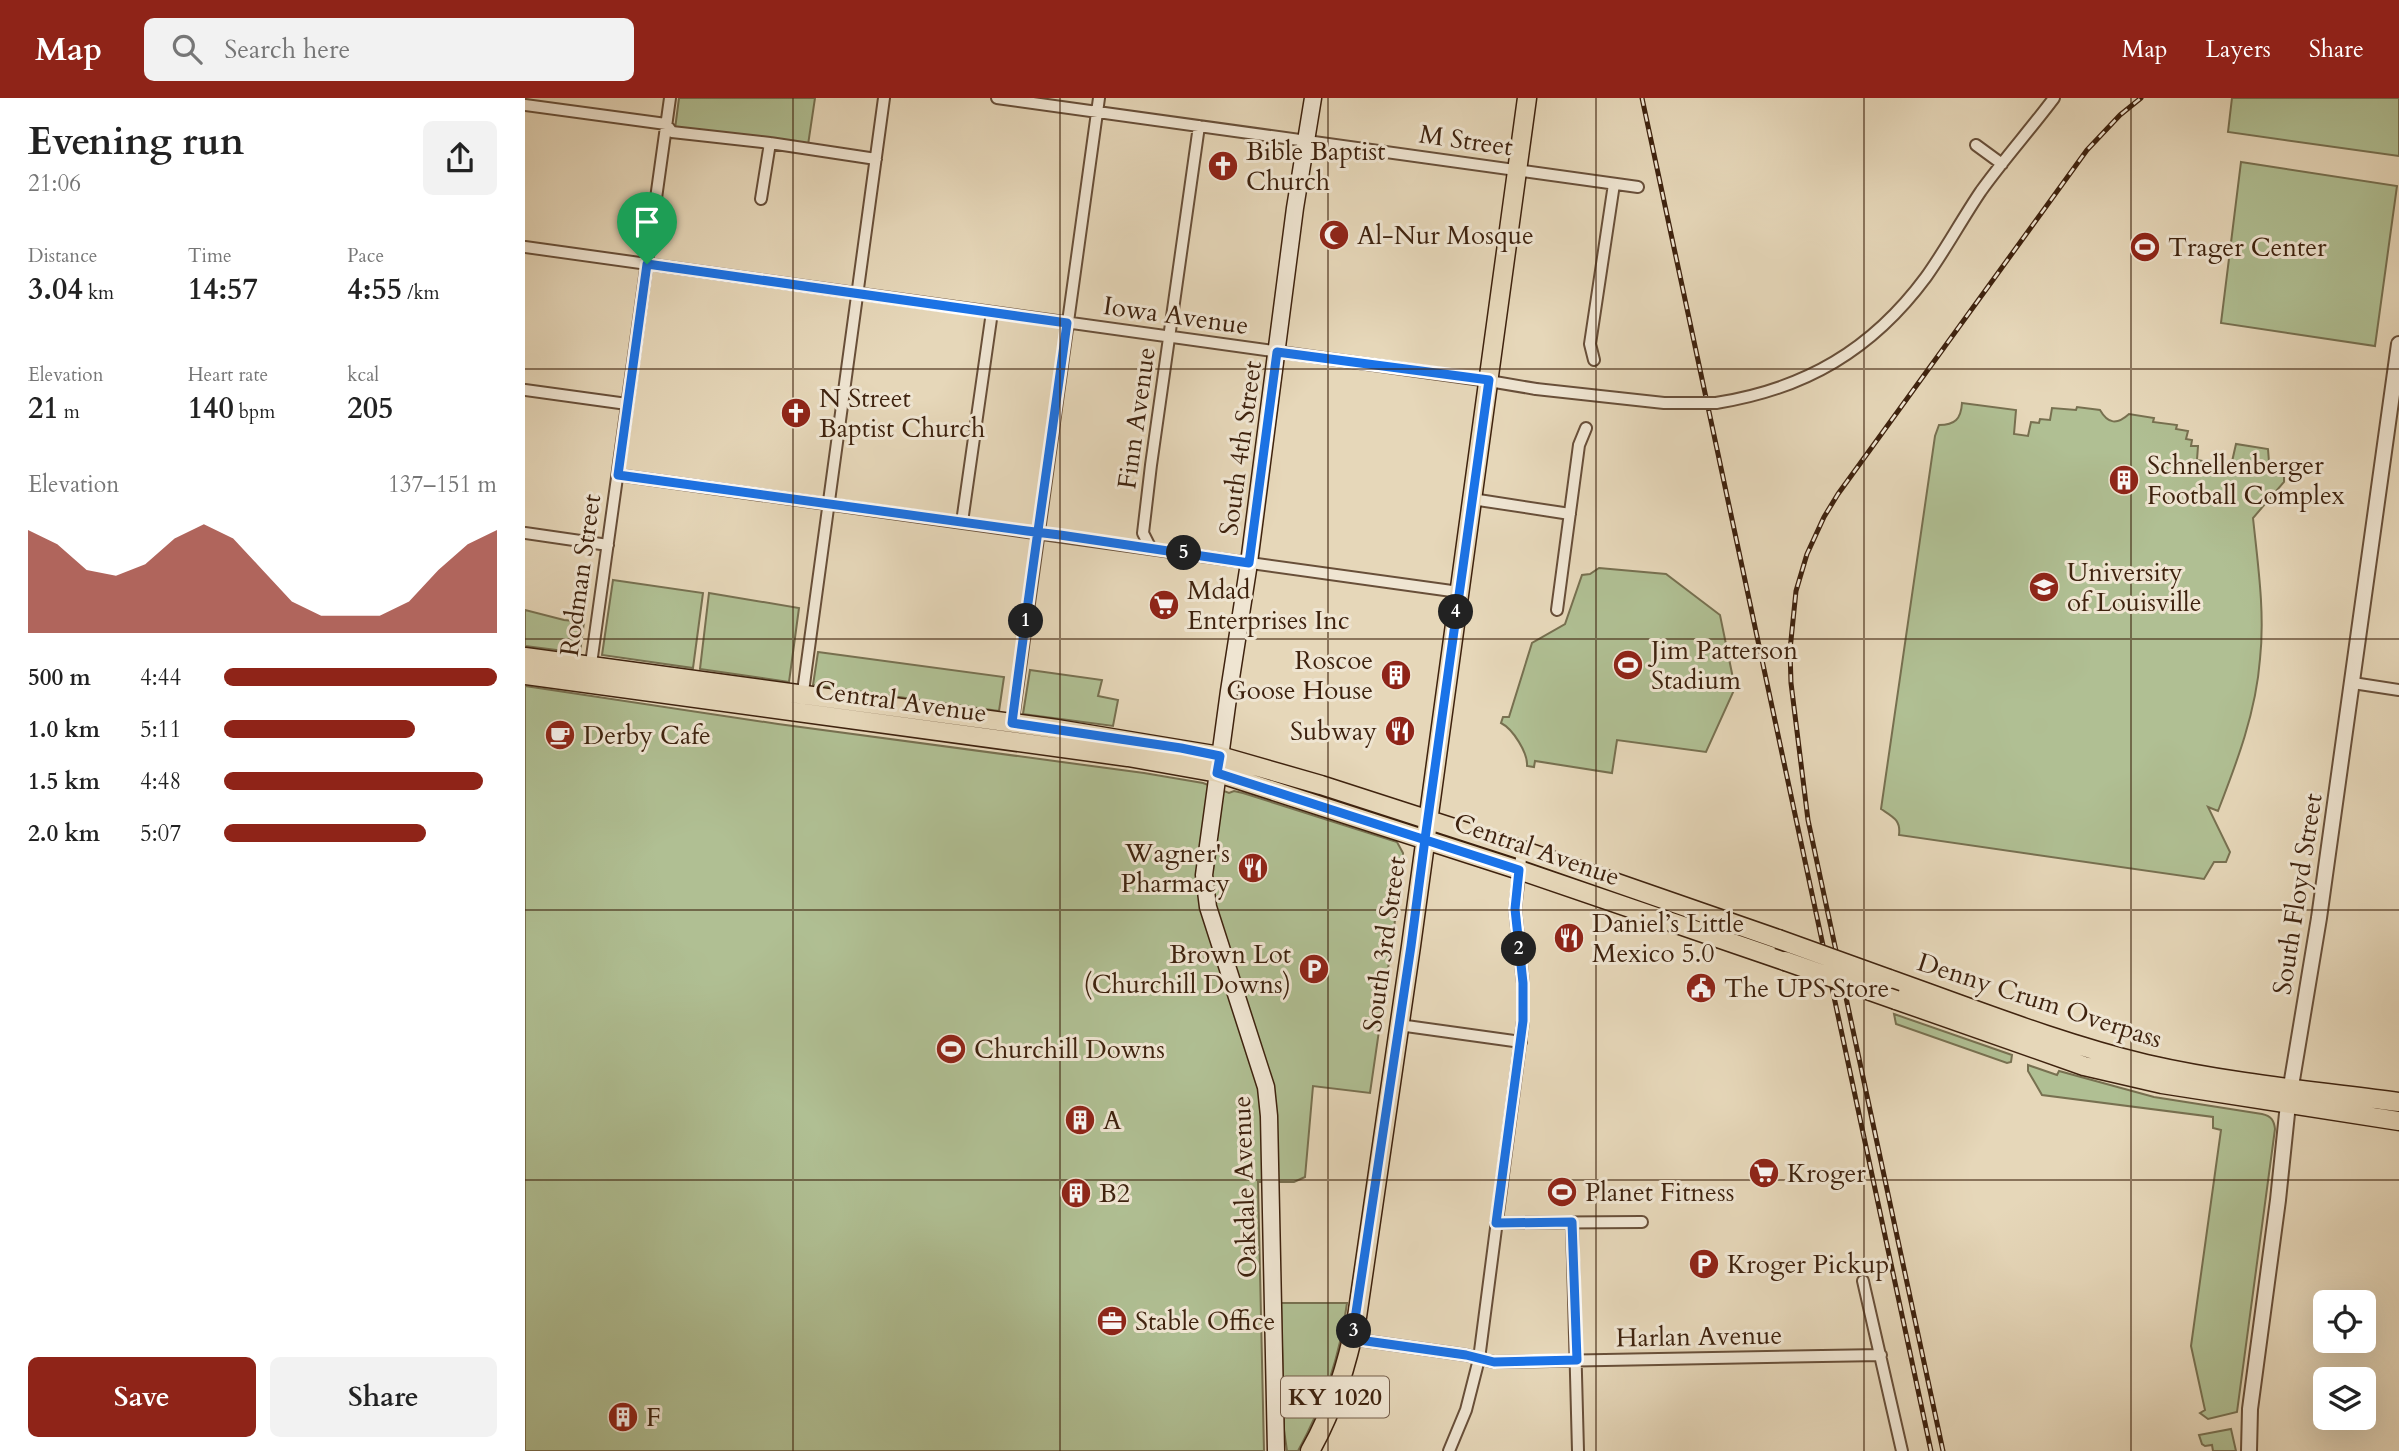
<!DOCTYPE html>
<meta charset="utf-8">
<style>
body{margin:0;font-family:Cardo,serif;background:#f2f2f2;color:#222;height:100vh;display:flex;flex-direction:column;font-size:26px;white-space:nowrap}
*{box-sizing:border-box;margin:0}
p{font-size:23px;color:#767676}
.icon{flex:none;width:38px;height:38px;fill:none;stroke:currentColor;stroke-width:2;stroke-linecap:round;stroke-linejoin:round}
.map{position:relative;flex:1;overflow:hidden}
.side{display:flex;flex-direction:column;background:#fff;width:525px}
.side>*{flex:none}
.controls{position:absolute;left:1788px;top:1192px;display:grid;gap:14px}
.controls a{display:grid;place-items:center;width:63px;height:63px;border-radius:10px;background:#fff;box-shadow:0 7px 28px #0002;font-size:35px}
.pin{position:absolute;display:grid;place-items:center;width:60px;height:60px;color:#fff;margin:-72px -30px;border-radius:50% 50% 50% 0;rotate:-45deg;box-shadow:0 0 7px #0007}
.pin .icon{rotate:45deg}
.km{position:absolute;width:35px;height:35px;margin:-18px;border-radius:50%;background:#222;color:#fff;font-size:19px;line-height:35px;text-align:center}
.round{display:grid;place-items:center;flex:none;width:74px;height:74px;border-radius:10px;background:#f2f2f2}
.head{display:flex;align-items:center;justify-content:space-between;height:119px;padding:0 28px}
h1{font-size:38px;font-weight:700;line-height:52px}
.metrics{display:grid;grid-template-columns:repeat(3,1fr);gap:10px;height:119px;padding:7px 28px}
.metrics div{display:grid;align-content:center}
.metrics b{font-size:30px;font-weight:700}
.metrics small{font-size:19px;font-weight:400}
.metrics p{font-size:19px}
.chart{height:196px;padding:14px 28px}
.chart p{display:flex;justify-content:space-between}
.chart svg{width:100%;height:126px;margin-top:7px;fill:#8f2418;opacity:.7}
.primary-button{display:flex;gap:14px;margin-top:auto;padding:14px 28px}
.primary-button a{flex:1;height:80px;border-radius:10px;background:#8f2418;color:#fff;font-size:28px;font-weight:700;line-height:80px;text-align:center}
.primary-button a+a{background:#f2f2f2;color:#222}
ul{padding:0 28px;list-style:none;font-size:23px}
li{display:grid;grid-template-columns:112px 84px 1fr;align-items:center;height:52px}
li i{height:18px;border-radius:9px;background:#8f2418}
header{display:flex;align-items:center;gap:42px;box-sizing:border-box;height:98px;padding:0 35px;background:#8f2418;color:#fff}
header strong{font-size:33px}
nav{display:flex;gap:38px;margin-inline-start:auto;font-size:24px}
.search{width:490px;height:63px;background:#f2f2f2;display:flex;align-items:center;gap:18px;box-sizing:border-box;padding:0 24px;border-radius:10px;color:#767676;font-size:26px}
main{display:flex;flex:1;min-height:0}
.map>svg:first-child{display:block}
.green{fill:#b0bf93;stroke:#777050;stroke-width:2}
.lines{fill:none;stroke-linecap:round;stroke-linejoin:round}
.minor-casing{stroke:#684f39;stroke-width:14}
.tertiary-casing{stroke:#684f39;stroke-width:18}
.secondary-casing{stroke:#3e220e;stroke-width:19}
.primary-casing{stroke:#3e220e;stroke-width:21}
.minor{stroke:#efe5d2;stroke-width:10}
.tertiary{stroke:#efe5d2;stroke-width:14}
.secondary{stroke:#efe5d2;stroke-width:16}
.primary{stroke:#e6d7b9;stroke-width:18}
.rail-casing{stroke:#3e220e;stroke-width:5}
.rail{stroke:#efe5d2;stroke-width:2.5;stroke-dasharray:8;stroke-linecap:butt}
.minor-bridge-casing{stroke:#684f39;stroke-width:14;stroke-linecap:butt}
.primary-bridge-casing{stroke:#3e220e;stroke-width:21;stroke-linecap:butt}
.minor-bridge{stroke:#efe5d2;stroke-width:10}
.primary-bridge{stroke:#e6d7b9;stroke-width:18}
.route-casing{stroke:#fff;stroke-width:14}
.route{stroke:#1a73e8;stroke-width:9}
.grid{fill:none;stroke:#3e220e;stroke-width:2;stroke-opacity:0.55}
.labels{text-anchor:middle;stroke-width:6;stroke-linejoin:round;paint-order:stroke}
.shield{fill:#efe5d2;stroke:#735c49;stroke-width:2}
.shield-label{font-size:24px;font-weight:bold;fill:#3e220e}
.street-label{font-size:26px;fill:#3e220e;stroke:#efe5d2}
.poi-label{font-size:26px;fill:#3e220e;stroke:#efe5d2;text-anchor:start}
</style>
<header>
<strong>Map</strong>
<div class="search"><svg class="icon" aria-label="search" viewBox="0 0 24 24"><circle cx="10" cy="10" r="6"/><path d="M15 15l6 6"/></svg>Search here</div>
<nav><a>Map</a><a>Layers</a><a>Share</a></nav>
</header>
<main>
<section class="side">
<div class="head"><div><h1>Evening run</h1><p>21:06</p></div><a class="round"><svg class="icon" aria-label="share" viewBox="0 0 24 24"><path d="M12 15V3M7 8l5-5 5 5M5 13v7h14v-7"/></svg></a></div>
<div class="metrics">
<div><p>Distance</p><b>3.04<small> km</small></b></div>
<div><p>Time</p><b>14:57</b></div>
<div><p>Pace</p><b>4:55<small> /km</small></b></div>
</div>
<div class="metrics">
<div><p>Elevation</p><b>21<small> m</small></b></div>
<div><p>Heart rate</p><b>140<small> bpm</small></b></div>
<div><p>kcal</p><b>205</b></div>
</div>
<div class="chart"><p><span>Elevation</span>137–151 m</p>
<svg viewBox="0 0 160 44" preserveAspectRatio="none"><path d="M0 44V8L10 13L20 22L30 24L40 20L50 11L60 6L70 11L80 22L90 33L100 38L110 38L120 38L130 33L140 22L150 13L160 8V44z"/></svg>
</div>
<ul>
<li><b>500 m</b>4:44<i style="width:100%"></i></li>
<li><b>1.0 km</b>5:11<i style="width:70%"></i></li>
<li><b>1.5 km</b>4:48<i style="width:95%"></i></li>
<li><b>2.0 km</b>5:07<i style="width:74%"></i></li>
</ul>
<div class="primary-button"><a>Save</a><a>Share</a></div>
</section>
<div class="map">
<svg width="1874" height="1353" viewBox="0 0 1874 1353">
<rect width="100%" height="100%" fill="#e6d7b9"/>
<filter id="stains"><feTurbulence type="fractalNoise" baseFrequency=".00286" numOctaves="4"/><feColorMatrix values="0 0 0 0 .2 0 0 0 0 .09 0 0 0 0 .02 0 0 0 .5 -.17"/></filter>
<radialGradient id="worn" r=".72"><stop offset=".6" stop-color="#630" stop-opacity="0"/><stop offset="1" stop-color="#630" stop-opacity=".3"/></radialGradient>
<path class="green" d="M154,0H290L283,47L150,31Z
M1707,0H1874V58L1703,34Z
M1716,64L1872,88L1850,248L1696,225Z
M1437,305L1491,312L1489,336L1503,338L1506,324L1514,325L1515,321L1525,322L1527,310L1551,312L1552,309L1575,312C1583,326 1592,327 1604,316L1629,320L1628,324L1652,327L1651,331L1663,333L1661,341L1667,342L1666,348H1673L1672,362L1706,368L1711,346L1743,351L1744,364L1759,374V384L1728,420C1733,467 1740,515 1735,561C1731,614 1712,664 1693,713L1683,709L1705,754L1701,764H1689L1679,781L1374,737C1376,722 1368,719 1356,711L1410,338L1414,327C1430,327 1436,321 1437,305Z
M1074,470L1141,476L1195,517L1210,590L1181,654L1092,642L1087,675L1010,663L1009,669L1002,668C1003,655 988,631 976,625L978,619H984L1007,545L1040,526L1057,477L1065,476Z
M88,482L178,495L168,570L77,557Z
M184,495L274,510L264,584L175,571Z
M0,512L39,522L59,524L55,555L0,548Z
M293,554L479,579L474,613L288,587Z
M505,572L577,582L573,598L593,602L588,628L498,616Z
M0,588L253,626L619,675L678,685L704,695L709,693L718,695L872,744L878,755V767L845,995L788,988L780,1079L769,1084H733L739,1353H0Z
M1369,916L1487,957L1486,964L1482,965L1371,926Z
M1503,967L1532,977L1534,973L1629,999L1737,1016C1746,1018 1749,1022 1750,1031L1712,1314L1683,1321L1675,1315L1680,1312L1666,1248L1696,1032L1688,1030V1019L1517,997L1503,973Z
M756,1205H822C815,1259 799,1306 773,1353H762L759,1332Z
M1706,1331L1711,1353H1688L1687,1347L1680,1348L1677,1346L1674,1337Z"/>
<g class="lines">
<g class="minor-casing">
<path id="minor" d="M472,0L1113,89
M0,7L141,26L147,34L245,45L351,61
M1451,47L1477,66
M236,101L245,45
M0,149L964,283L1011,291
M1069,262L1065,246L1089,86
M0,292L102,306
M1191,305C1280,291 1347,252 1401,179C1421,151 1437,121 1456,93C1479,61 1505,32 1529,0
M93,377L934,494
M947,401L1045,416
M437,424L467,214
M0,435L83,447
M626,451L618,435L626,367L674,28
M1032,512L1054,347L1061,330
M65,573L145,0
M1828,585L1874,592
M277,601L359,0
M487,628L574,0
M874,927L996,944
M1047,1124L1053,1353
M971,1125L1117,1124
M1338,1183L1377,1353
M827,1241L941,1257L969,1264L1356,1257
M924,1353L941,1312L954,1261L998,923V885L990,811L997,752"/>
</g>
<g class="tertiary-casing">
<path id="tertiary" d="M1724,1353L1725,1311L1753,1102L1763,1006L1794,820L1874,246"/>
</g>
<g class="secondary-casing">
<path id="secondary" d="M751,1353L744,1018L741,989L683,809L679,777L704,593L724,465L770,110L788,0"/>
</g>
<g class="primary-casing">
<path id="primary" d="M0,559L532,631L695,658L796,687L997,752L1253,841
M0,577L603,659L693,675L994,772L1260,863
M1364,881C1449,911 1534,945 1621,966C1704,985 1790,993 1874,1004
M1371,902L1559,968L1637,986L1874,1023
M785,1353C809,1311 822,1266 832,1219L886,848L1002,0"/>
</g>
<use href="#minor" class="minor"/>
<use href="#tertiary" class="tertiary"/>
<use href="#secondary" class="secondary"/>
<use href="#primary" class="primary"/>
<g class="rail-casing">
<path id="rail" d="M1117,0L1406,1353
M1418,1353L1283,722L1266,585L1265,552L1271,493L1282,456L1299,419L1313,396L1562,52L1595,17L1616,0"/>
</g>
<use href="#rail" class="rail"/>
<g class="minor-bridge-casing">
<path id="minor-bridge" d="M1011,291L1139,305H1191"/>
</g>
<g class="primary-bridge-casing">
<path id="primary-bridge" d="M1253,841L1364,881
M1260,863L1371,902"/>
</g>
<use href="#minor-bridge" class="minor-bridge"/>
<use href="#primary-bridge" class="primary-bridge"/>
</g>
<g class="lines">
<g class="route-casing">
<path id="route" d="M122,166L542,225C524,358 504,491 487,625L656,650L695,658L692,675C793,707 894,739 994,772L990,811L998,885V923L971,1125L1047,1124L1052,1262L969,1264L941,1257L827,1241L886,848L900,741L964,282L752,254L724,465L535,437L502,433L93,377L122,166"/>
</g>
<use href="#route" class="route"/>
</g>
<path class="grid" d="M268,0V1353M535,0V1353M803,0V1353M1071,0V1353M1339,0V1353M1606,0V1353M0,271H1874M0,541H1874M0,812H1874M0,1082H1874"/>
<defs>
<g id="church-disc" transform="scale(1.575)"><circle r="9.5" fill="#8f2418" stroke="#efe5d2"/><path d="M-1.2-6h2.4v3.5h3.3v2.4h-3.3V6h-2.4V-.1h-3.3v-2.4h3.3Z" fill="#fff"/></g>
<g id="mosque-disc" transform="scale(1.575)"><circle r="9.5" fill="#8f2418" stroke="#efe5d2"/><path d="M3.5-4.9A6 6 0 1 0 3.5 4.9A5 5 0 1 1 3.5-4.9Z" fill="#fff"/></g>
<g id="stadium-disc" transform="scale(1.575)"><circle r="9.5" fill="#8f2418" stroke="#efe5d2"/><path d="M0-5a6.5 5 0 1 0 0 10a6.5 5 0 1 0 0-10ZM-3.5-1.8h7v3.6h-7Z" fill="#fff"/></g>
<g id="building-disc" transform="scale(1.575)"><circle r="9.5" fill="#8f2418" stroke="#efe5d2"/><path d="M-4-6H4V6H1V3H-1V6H-4ZM-2.5-4.3h1.7v1.8h-1.7ZM.8-4.3h1.7v1.8H.8ZM-2.5-1h1.7V.8h-1.7ZM.8-1h1.7V.8H.8Z" fill="#fff"/></g>
<g id="university-disc" transform="scale(1.575)"><circle r="9.5" fill="#8f2418" stroke="#efe5d2"/><path d="M0-5L7-2L0 1L-7-2ZM-4 1L0 2.5L4 1V4Q0 6-4 4Z" fill="#fff"/></g>
<g id="supermarket-disc" transform="scale(1.575)"><circle r="9.5" fill="#8f2418" stroke="#efe5d2"/><path d="M-6-5.5h2.5l.6 2H6L4.5 2H-2.5L-4.4-4H-6ZM-1.5 3.2a1.3 1.3 0 1 0 .1 0ZM3 3.2a1.3 1.3 0 1 0 .1 0Z" fill="#fff"/></g>
<g id="restaurant-disc" transform="scale(1.575)"><circle r="9.5" fill="#8f2418" stroke="#efe5d2"/><path d="M-5-6h1v4h1v-4h1v4h1v-4h1v5L-1.5 .5V6h-2V.5L-5-1ZM5-6V6H3V1.5H1.5Q1.5-4 5-6Z" fill="#fff"/></g>
<g id="cafe-disc" transform="scale(1.575)"><circle r="9.5" fill="#8f2418" stroke="#efe5d2"/><path d="M-5.5-4.5H6V0H3Q3 3.5 0 3.5H-2.5Q-5.5 3.5-5.5 0ZM3-3.2v2h1.7v-2ZM-6 4.5H4V6H-6Z" fill="#fff"/></g>
<g id="parking-disc" transform="scale(1.575)"><circle r="9.5" fill="#8f2418" stroke="#efe5d2"/><path d="M-3.5-5.5H1a3.5 3.5 0 0 1 0 7H-1V5.5H-3.5ZM-1-3.4V-.6H.8a1.4 1.4 0 0 0 0-2.8Z" fill="#fff"/></g>
<g id="civic-disc" transform="scale(1.575)"><circle r="9.5" fill="#8f2418" stroke="#efe5d2"/><path d="M-.6-6.5H3V-4.5H.6V-3L4-1V1h2V6H-6V1h2V-1L-.6-3ZM-1.2 2.5V6h2.4V2.5Z" fill="#fff"/></g>
<g id="office-disc" transform="scale(1.575)"><circle r="9.5" fill="#8f2418" stroke="#efe5d2"/><path d="M-6-3h4V-5.5h4V-3h4V5H-6ZM-1-4.5V-3h2v-1.5ZM-6 0V1H6V0Z" fill="#fff"/></g>
</defs>
<g fill-rule="evenodd">
<use href="#church-disc" x="698" y="68"/>
<use href="#mosque-disc" x="809" y="137"/>
<use href="#stadium-disc" x="1620" y="149"/>
<use href="#church-disc" x="271" y="315"/>
<use href="#building-disc" x="1599" y="382"/>
<use href="#university-disc" x="1519" y="489"/>
<use href="#supermarket-disc" x="639" y="507"/>
<use href="#stadium-disc" x="1103" y="567"/>
<use href="#building-disc" x="871" y="577"/>
<use href="#restaurant-disc" x="875" y="633"/>
<use href="#cafe-disc" x="35" y="637"/>
<use href="#restaurant-disc" x="728" y="770"/>
<use href="#restaurant-disc" x="1044" y="840"/>
<use href="#parking-disc" x="789" y="871"/>
<use href="#civic-disc" x="1176" y="890"/>
<use href="#stadium-disc" x="426" y="951"/>
<use href="#building-disc" x="555" y="1022"/>
<use href="#supermarket-disc" x="1239" y="1075"/>
<use href="#stadium-disc" x="1037" y="1094"/>
<use href="#building-disc" x="551" y="1095"/>
<use href="#parking-disc" x="1179" y="1166"/>
<use href="#office-disc" x="587" y="1223"/>
<use href="#building-disc" x="98" y="1319"/>
</g>
<g class="labels">
<rect class="shield" x="756" y="1278.5" width="108" height="41" rx="5"/>
<g class="shield-label">
<text x="810" y="1307">KY 1020</text>
</g>
<g class="street-label">
<text transform="translate(941 42) rotate(8)" y="9">M Street</text>
<text transform="translate(651 217) rotate(8)" y="9">Iowa Avenue</text>
<text transform="translate(611 320) rotate(-82)" y="9">Finn Avenue</text>
<text transform="translate(715 350) rotate(-82)" y="9">South 4th Street</text>
<text transform="translate(55 477) rotate(-82)" y="9">Rodman Street</text>
<text transform="translate(376 603) rotate(8)" y="9">Central Avenue</text>
<text transform="translate(1012 751) rotate(19)" y="9">Central Avenue</text>
<text transform="translate(1772 796) rotate(-81)" y="9">South Floyd Street</text>
<text transform="translate(859 846) rotate(-82)" y="9">South 3rd Street</text>
<text transform="translate(1515 902) rotate(18)" y="9">Denny Crum Overpass</text>
<text transform="translate(719 1089) rotate(-92)" y="9">Oakdale Avenue</text>
<text transform="translate(1174 1238) rotate(-1)" y="9">Harlan Avenue</text>
</g>
<g class="poi-label">
<text x="721" y="62">Bible Baptist<tspan x="721" dy="30">Church</tspan></text>
<text x="832" y="146">Al-Nur Mosque</text>
<text x="1643" y="158">Trager Center</text>
<text x="294" y="309">N Street<tspan x="294" dy="30">Baptist Church</tspan></text>
<text x="1622" y="376">Schnellenberger<tspan x="1622" dy="30">Football Complex</tspan></text>
<text x="1542" y="483">University<tspan x="1542" dy="30">of Louisville</tspan></text>
<text x="662" y="501">Mdad<tspan x="662" dy="30">Enterprises Inc</tspan></text>
<text x="1126" y="561">Jim Patterson<tspan x="1126" dy="30">Stadium</tspan></text>
<text x="848" y="571" text-anchor="end">Roscoe<tspan x="848" dy="30">Goose House</tspan></text>
<text x="852" y="642" text-anchor="end">Subway</text>
<text x="58" y="646">Derby Cafe</text>
<text x="705" y="764" text-anchor="end">Wagner's<tspan x="705" dy="30">Pharmacy</tspan></text>
<text x="1067" y="834">Daniel’s Little<tspan x="1067" dy="30">Mexico 5.0</tspan></text>
<text x="766" y="865" text-anchor="end">Brown Lot<tspan x="766" dy="30">(Churchill Downs)</tspan></text>
<text x="1199" y="899">The UPS Store</text>
<text x="449" y="960">Churchill Downs</text>
<text x="578" y="1031">A</text>
<text x="1262" y="1084">Kroger</text>
<text x="1060" y="1103">Planet Fitness</text>
<text x="574" y="1104">B2</text>
<text x="1202" y="1175">Kroger Pickup</text>
<text x="610" y="1232">Stable Office</text>
<text x="121" y="1328">F</text>
</g>
</g>
<rect width="100%" height="100%" filter="url(#stains)"/>
<rect width="100%" height="100%" fill="url(#worn)"/>
</svg>
<div class="controls">
<a><svg class="icon" aria-label="locate" viewBox="0 0 24 24"><circle cx="12" cy="12" r="6"/><path d="M12 2v4M12 18v4M2 12h4M18 12h4"/></svg></a>
<a><svg class="icon" aria-label="layers" viewBox="0 0 24 24"><path d="M12 4l9 5-9 5-9-5zM3 14l9 5 9-5"/></svg></a>
</div>
<div class="pin" style="left:122px;top:166px;background:#1e9e55"><svg class="icon" aria-label="arrive" viewBox="0 0 24 24"><path d="M6 21V4h12l-3 4 3 4H6"/></svg></div>
<b class="km" style="left:501px;top:523px">1</b>
<b class="km" style="left:994px;top:851px">2</b>
<b class="km" style="left:829px;top:1233px">3</b>
<b class="km" style="left:931px;top:514px">4</b>
<b class="km" style="left:659px;top:455px">5</b>
</div>
</main>
